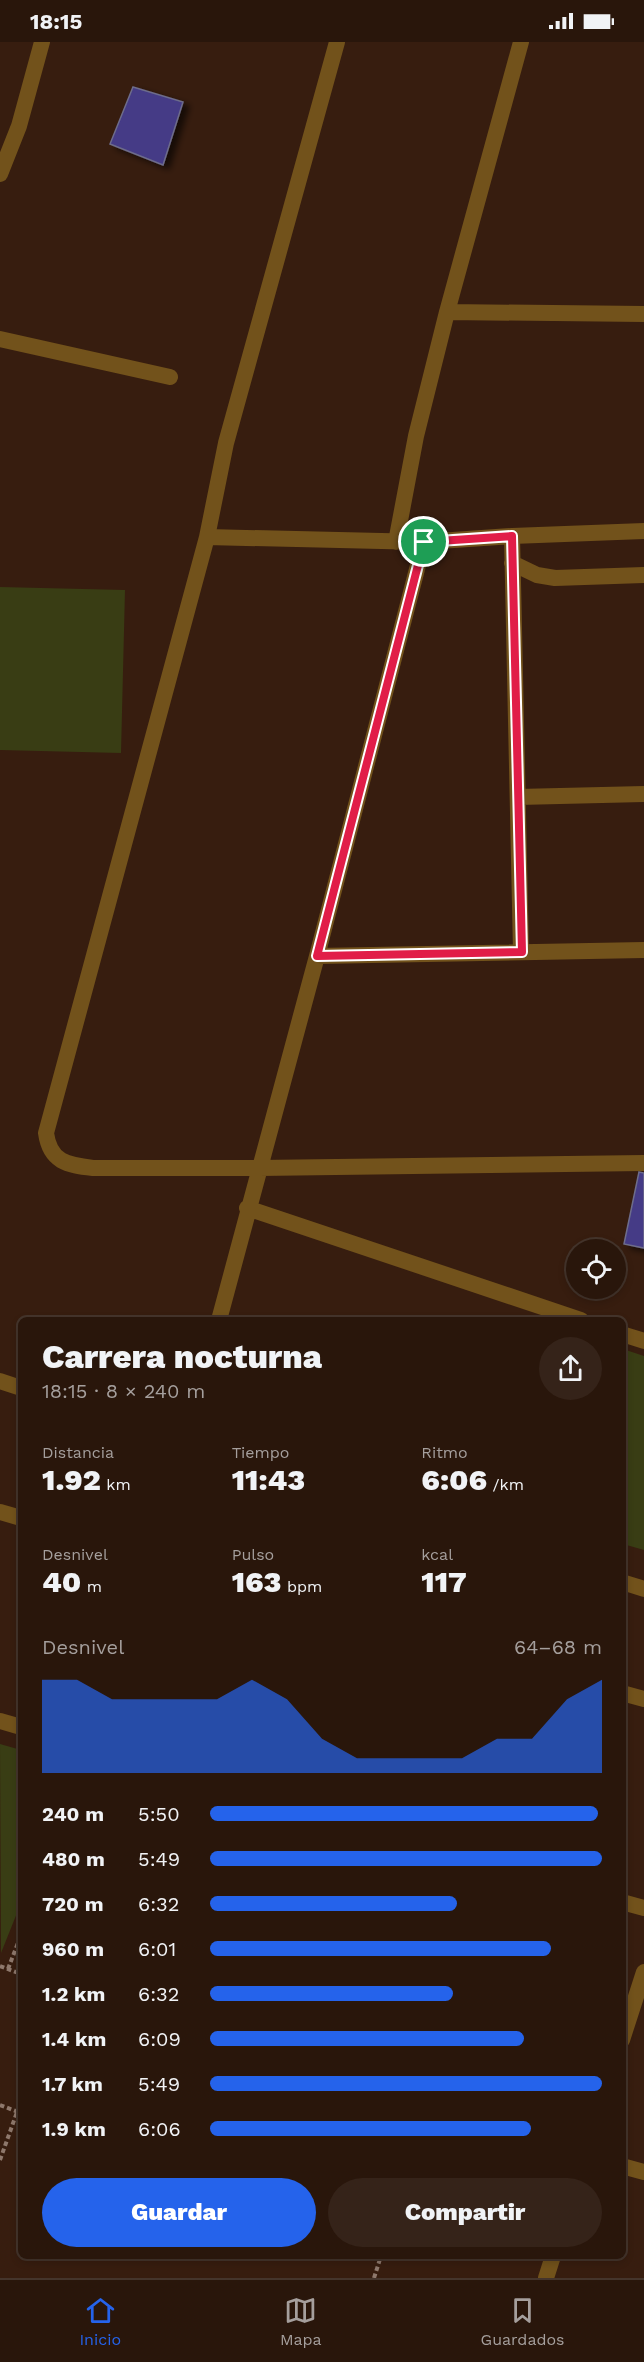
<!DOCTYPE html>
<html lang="es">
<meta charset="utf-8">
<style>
body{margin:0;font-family:"Work Sans",sans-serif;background:#352319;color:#f1f3f6;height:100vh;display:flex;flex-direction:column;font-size:22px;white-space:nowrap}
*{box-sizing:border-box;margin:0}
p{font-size:20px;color:#a59f9d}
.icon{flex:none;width:33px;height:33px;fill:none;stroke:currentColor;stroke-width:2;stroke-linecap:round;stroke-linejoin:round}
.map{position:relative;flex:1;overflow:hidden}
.drawer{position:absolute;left:18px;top:1275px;width:608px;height:942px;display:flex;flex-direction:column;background:#29160b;border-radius:9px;box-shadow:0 3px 9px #0003,0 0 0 2px #45352c}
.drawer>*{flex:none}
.controls{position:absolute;left:566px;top:1197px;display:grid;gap:12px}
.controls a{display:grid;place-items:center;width:60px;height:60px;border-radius:50%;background:#29160b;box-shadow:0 3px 9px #0003,0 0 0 2px #45352c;font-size:30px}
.pin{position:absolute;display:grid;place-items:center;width:51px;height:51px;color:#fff;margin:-26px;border:3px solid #fff;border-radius:50%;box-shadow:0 2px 6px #0007}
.round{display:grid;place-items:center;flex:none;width:63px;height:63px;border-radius:32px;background:#352319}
.head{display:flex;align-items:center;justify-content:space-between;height:102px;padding:0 24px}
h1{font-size:33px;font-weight:800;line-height:45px}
.figures{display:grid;grid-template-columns:repeat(3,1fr);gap:9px;height:102px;padding:6px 24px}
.figures div{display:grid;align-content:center}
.figures b{font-size:30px;font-weight:800}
.figures small{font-size:16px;font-weight:400}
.figures p{font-size:16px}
.chart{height:168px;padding:12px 24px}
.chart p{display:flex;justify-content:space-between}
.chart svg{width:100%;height:108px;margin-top:6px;fill:#2563eb;opacity:.7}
.primary-button{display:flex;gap:12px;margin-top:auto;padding:12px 24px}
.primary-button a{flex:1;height:69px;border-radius:36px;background:#2563eb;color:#fff;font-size:24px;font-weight:800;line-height:69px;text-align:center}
.primary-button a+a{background:#352319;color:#f1f3f6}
ul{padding:0 24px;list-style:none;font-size:20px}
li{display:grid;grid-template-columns:96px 72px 1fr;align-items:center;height:45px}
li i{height:15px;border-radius:8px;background:#2563eb}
.status{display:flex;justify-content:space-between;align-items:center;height:42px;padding:0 30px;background:#29160b;direction:ltr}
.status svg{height:16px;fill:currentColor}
.menu{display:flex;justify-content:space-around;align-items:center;height:84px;border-top:2px solid #45352c;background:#29160b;font-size:16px;color:#a59f9d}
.menu a{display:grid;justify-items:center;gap:3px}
.menu .active{color:#2563eb}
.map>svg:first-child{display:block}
.green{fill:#393d14}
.building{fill:#443a86;stroke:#6d6c8b;stroke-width:1.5;filter:url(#shadow)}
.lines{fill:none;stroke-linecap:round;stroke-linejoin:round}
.path{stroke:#8e786c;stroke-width:4;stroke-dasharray:4.5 3;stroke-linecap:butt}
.minor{stroke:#72521b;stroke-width:16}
.route-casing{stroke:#fff;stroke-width:12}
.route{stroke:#e11d48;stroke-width:8}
</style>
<div class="status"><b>18:15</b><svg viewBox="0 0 49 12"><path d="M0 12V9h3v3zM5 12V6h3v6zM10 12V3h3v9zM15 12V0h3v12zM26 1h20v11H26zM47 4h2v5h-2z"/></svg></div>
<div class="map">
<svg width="644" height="2236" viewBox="0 0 644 2236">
<defs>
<filter id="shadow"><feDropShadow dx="6" dy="4" stdDeviation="3" flood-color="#0009"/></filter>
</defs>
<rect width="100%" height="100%" fill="#371d0f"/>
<path class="green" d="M0,545L125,548L121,711L0,708Z
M623,1307L644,1314V1508L623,1502Z
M0,1702L21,1708V1861L1,1911Z"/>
<path class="building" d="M133,45L183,60L163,123L110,102Z
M639,1130L644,1131V1206L624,1202Z"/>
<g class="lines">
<path class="path" d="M0,1924L21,1932
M8,1927L21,1893
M0,2063L21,2071
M0,2118L17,2070
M374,2236L381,2214"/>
<path class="minor" d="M337,0L226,401L207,495L46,1091C50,1120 67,1123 93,1126H259L644,1121
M0,132L19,84L42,0
M447,270L644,272
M0,297L170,335
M512,494L521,910
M207,495L424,500L512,494L644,489
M396,500L416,394L447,270L521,0
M512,521L537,533L555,536L644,533
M518,755L644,752
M317,914L644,908
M247,1166L581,1278
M219,1278L317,914L424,500
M622,1292L644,1299
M0,1339L21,1346
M0,1470L21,1476
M622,1540L644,1547
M622,1651L644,1657
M0,1679L21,1685
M622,1860L644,1866
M622,1998L644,1930
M622,2124L644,2130
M546,2236L553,2214"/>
</g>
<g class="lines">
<g class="route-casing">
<path id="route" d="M512,494L522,910L317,914L424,500Z"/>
</g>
<use href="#route" class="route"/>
</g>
</svg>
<div class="controls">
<a><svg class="icon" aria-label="locate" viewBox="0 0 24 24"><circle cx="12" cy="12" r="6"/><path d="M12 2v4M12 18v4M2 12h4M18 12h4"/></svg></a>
</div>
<div class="pin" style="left:424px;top:500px;background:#1e9e55"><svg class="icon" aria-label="arrive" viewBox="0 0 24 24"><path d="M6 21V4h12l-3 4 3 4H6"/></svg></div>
<section class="drawer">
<div class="head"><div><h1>Carrera nocturna</h1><p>18:15 · 8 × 240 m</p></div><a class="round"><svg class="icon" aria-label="share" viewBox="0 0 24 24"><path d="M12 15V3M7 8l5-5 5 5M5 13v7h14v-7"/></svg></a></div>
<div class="figures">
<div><p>Distancia</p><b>1.92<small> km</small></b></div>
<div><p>Tiempo</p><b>11:43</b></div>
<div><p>Ritmo</p><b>6:06<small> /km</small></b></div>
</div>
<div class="figures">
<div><p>Desnivel</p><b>40<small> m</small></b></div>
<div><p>Pulso</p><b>163<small> bpm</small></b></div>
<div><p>kcal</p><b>117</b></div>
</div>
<div class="chart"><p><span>Desnivel</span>64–68 m</p>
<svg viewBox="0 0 160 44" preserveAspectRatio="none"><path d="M0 44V6L10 6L20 14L30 14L40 14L50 14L60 6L70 14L80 30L90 38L100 38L110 38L120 38L130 30L140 30L150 14L160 6V44z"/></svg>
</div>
<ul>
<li><b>240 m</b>5:50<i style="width:99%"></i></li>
<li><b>480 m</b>5:49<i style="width:100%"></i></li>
<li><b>720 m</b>6:32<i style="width:63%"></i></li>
<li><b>960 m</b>6:01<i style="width:87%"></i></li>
<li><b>1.2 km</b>6:32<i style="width:62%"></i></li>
<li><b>1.4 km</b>6:09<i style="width:80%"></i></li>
<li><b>1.7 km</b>5:49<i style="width:100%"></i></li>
<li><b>1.9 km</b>6:06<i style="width:82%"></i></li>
</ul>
<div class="primary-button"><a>Guardar</a><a>Compartir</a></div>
</section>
</div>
<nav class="menu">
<a class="active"><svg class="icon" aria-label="home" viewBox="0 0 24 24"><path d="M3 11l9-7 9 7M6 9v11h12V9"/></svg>Inicio</a>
<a><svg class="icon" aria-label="map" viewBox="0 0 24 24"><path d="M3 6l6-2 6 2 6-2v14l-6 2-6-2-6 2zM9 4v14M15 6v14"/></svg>Mapa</a>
<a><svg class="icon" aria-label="saved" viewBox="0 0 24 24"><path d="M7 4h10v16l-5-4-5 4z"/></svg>Guardados</a>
</nav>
